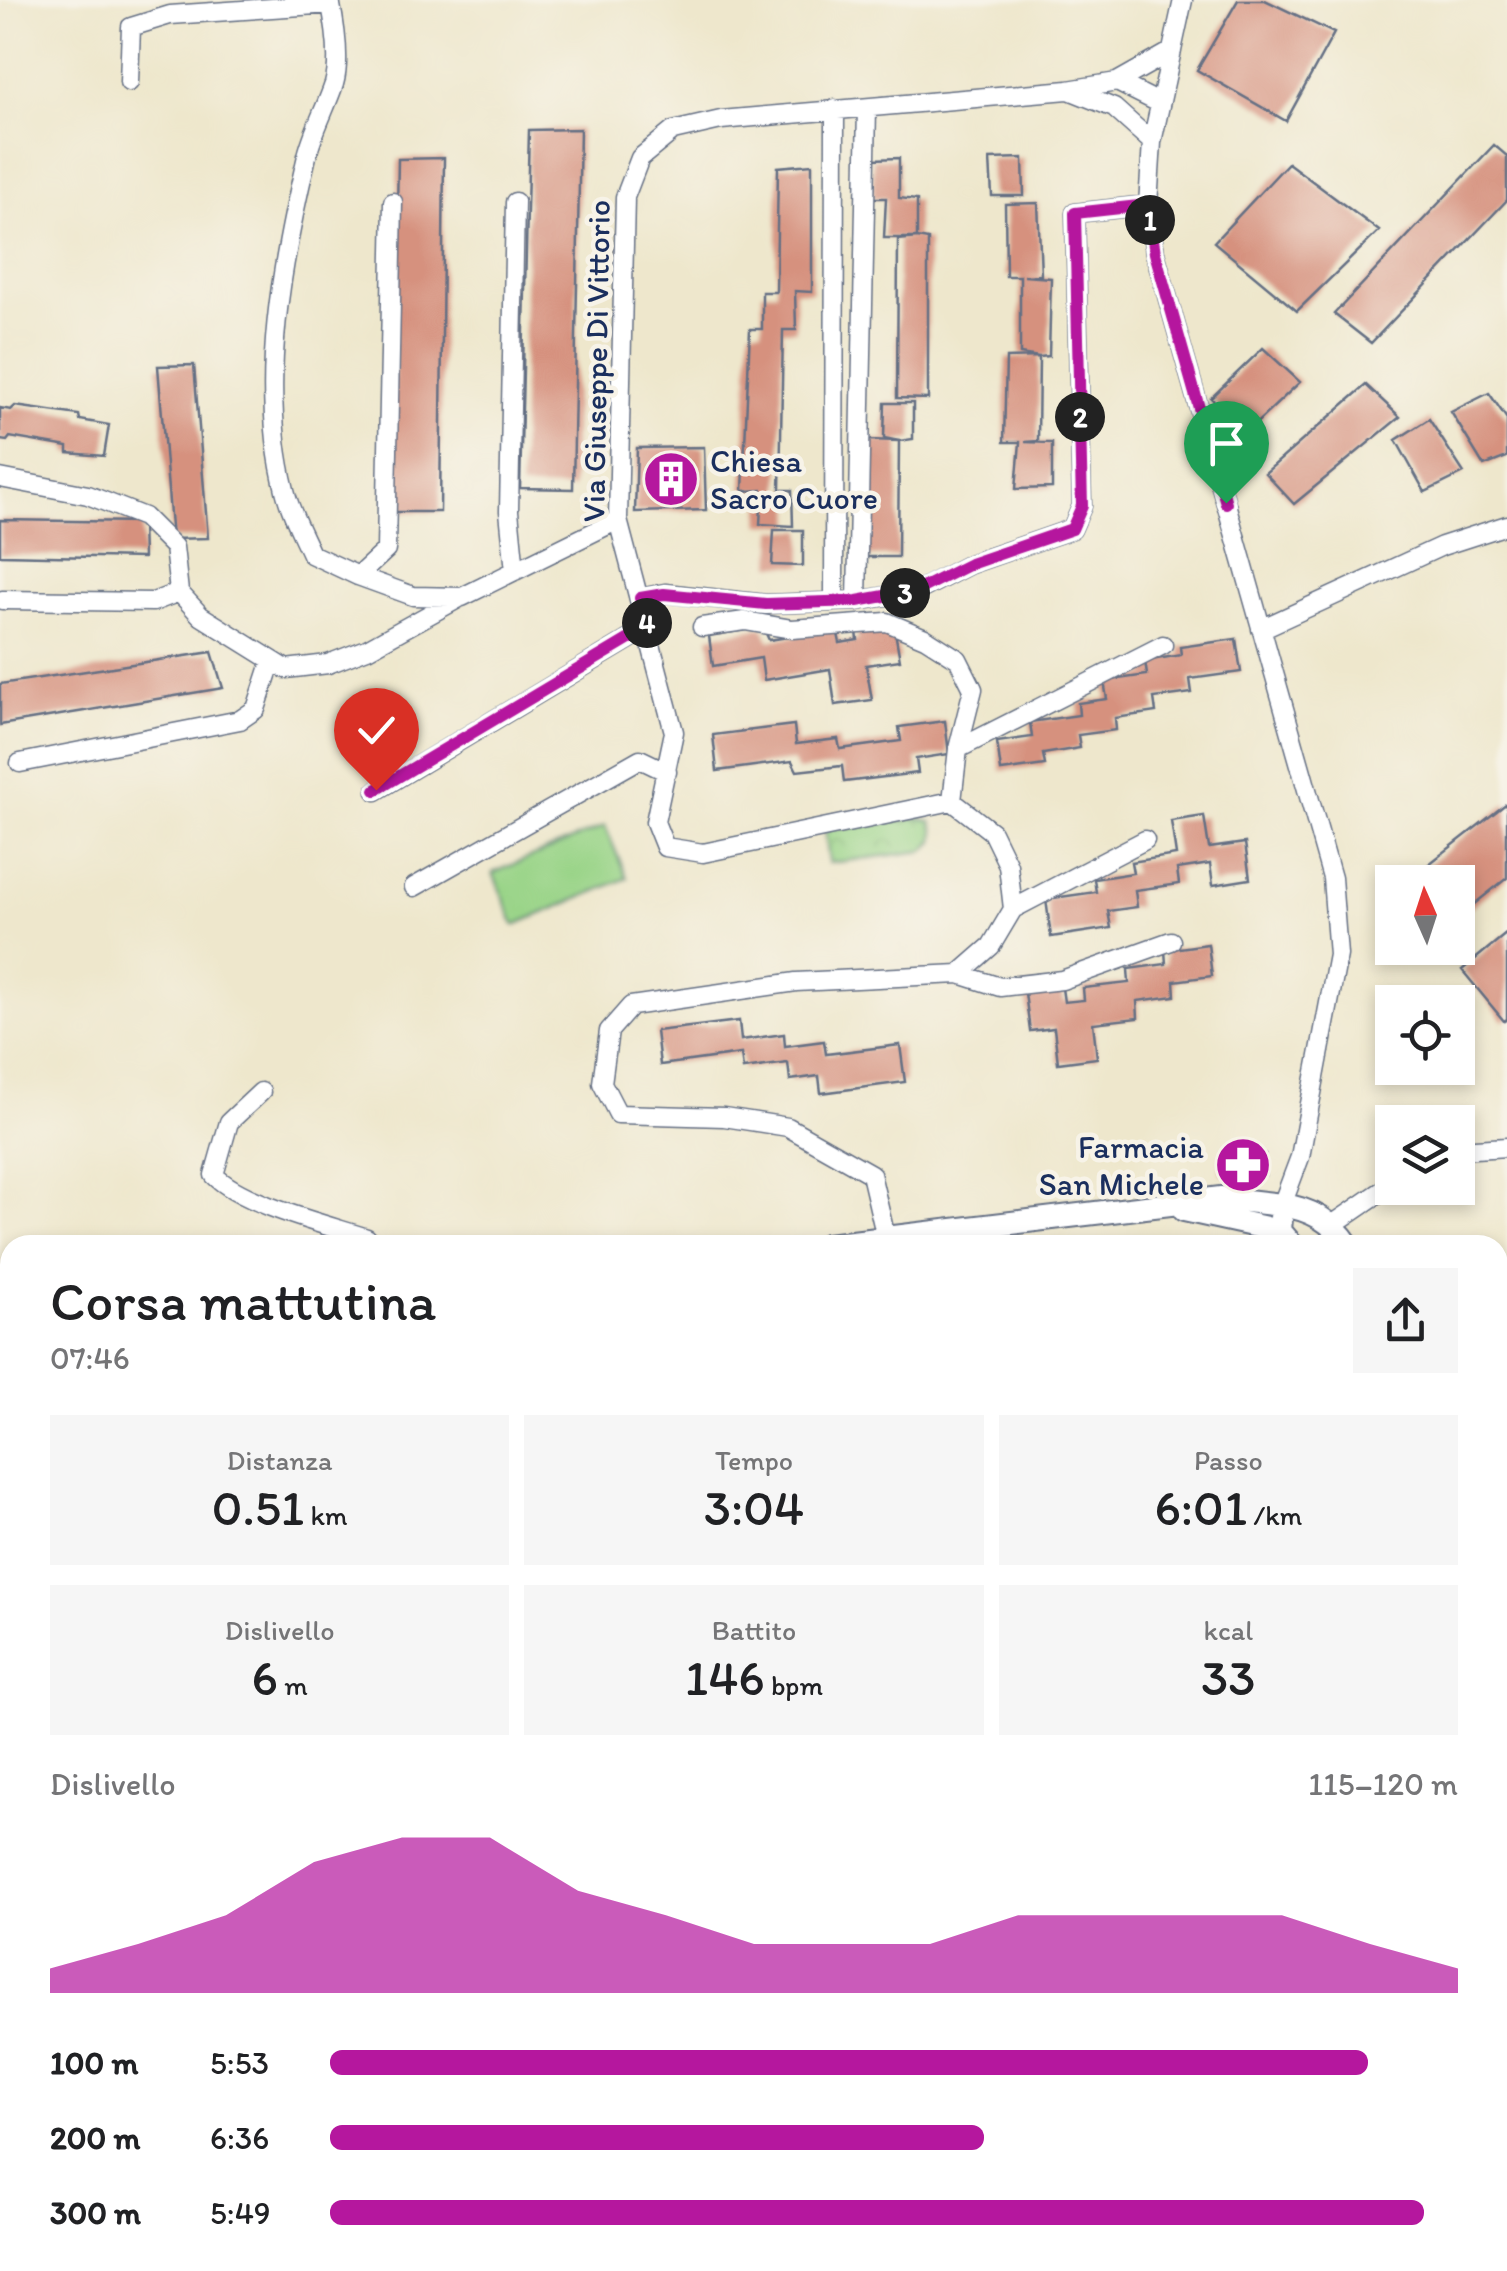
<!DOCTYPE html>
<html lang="it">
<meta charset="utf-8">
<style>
body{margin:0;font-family:Itim,sans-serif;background:#f6f6f6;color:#202124;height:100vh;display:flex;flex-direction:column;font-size:38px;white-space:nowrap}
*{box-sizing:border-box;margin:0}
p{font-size:32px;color:#757577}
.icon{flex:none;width:55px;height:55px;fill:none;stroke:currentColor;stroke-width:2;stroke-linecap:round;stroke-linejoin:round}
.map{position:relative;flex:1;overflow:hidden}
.drawer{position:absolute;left:0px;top:1235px;width:1508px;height:1038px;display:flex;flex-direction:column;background:#fff;border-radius:30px 30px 0 0;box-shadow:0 5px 15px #0003}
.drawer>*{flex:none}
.needle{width:65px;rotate:357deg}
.fabs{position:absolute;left:1375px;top:865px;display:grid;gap:20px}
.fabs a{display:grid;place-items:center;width:100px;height:100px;border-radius:0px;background:#fff;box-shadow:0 5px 15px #0003;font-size:50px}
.pin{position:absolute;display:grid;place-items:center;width:85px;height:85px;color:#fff;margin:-102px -42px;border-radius:50% 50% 50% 0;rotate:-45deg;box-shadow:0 0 10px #0007}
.pin .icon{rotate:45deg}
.km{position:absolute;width:50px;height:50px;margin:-25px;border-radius:50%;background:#222;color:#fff;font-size:28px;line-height:50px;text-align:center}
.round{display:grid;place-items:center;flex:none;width:105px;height:105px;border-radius:0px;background:#f6f6f6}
.head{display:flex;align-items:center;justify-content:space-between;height:170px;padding:0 50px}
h1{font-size:55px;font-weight:600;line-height:75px}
.figures{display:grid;grid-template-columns:repeat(3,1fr);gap:15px;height:170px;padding:10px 50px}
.figures div{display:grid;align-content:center;border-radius:0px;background:#f6f6f6;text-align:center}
.figures b{font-size:50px;font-weight:600}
.figures small{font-size:28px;font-weight:400}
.figures p{font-size:28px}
.chart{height:280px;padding:20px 50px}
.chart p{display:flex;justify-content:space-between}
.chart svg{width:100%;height:180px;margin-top:10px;fill:#b5179e;opacity:.7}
ul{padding:0 50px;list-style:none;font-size:32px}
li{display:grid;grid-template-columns:160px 120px 1fr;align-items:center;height:75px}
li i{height:25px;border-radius:12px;background:#b5179e}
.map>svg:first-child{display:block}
.green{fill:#9ad488;stroke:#5a8273;stroke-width:2.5}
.park{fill:url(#park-crowns);stroke:#5a8273;stroke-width:2.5}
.building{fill:#d6917e}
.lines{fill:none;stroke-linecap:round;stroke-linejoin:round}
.street-casing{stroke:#656f84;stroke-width:21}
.secondary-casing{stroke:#656f84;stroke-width:26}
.street{stroke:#fff;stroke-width:18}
.secondary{stroke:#fff;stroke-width:22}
.route-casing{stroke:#fff;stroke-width:20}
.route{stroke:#b5179e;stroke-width:12}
.labels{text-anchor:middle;stroke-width:9;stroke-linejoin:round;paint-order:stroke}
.street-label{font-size:32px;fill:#1b2f5e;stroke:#f7f3e8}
.poi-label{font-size:32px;fill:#1b2f5e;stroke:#f7f3e8;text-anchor:start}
</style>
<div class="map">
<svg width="1507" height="2271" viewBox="0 0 1507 2271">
<defs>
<pattern id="park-crowns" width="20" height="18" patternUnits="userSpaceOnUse" patternTransform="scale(2.5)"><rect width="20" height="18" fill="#9ad488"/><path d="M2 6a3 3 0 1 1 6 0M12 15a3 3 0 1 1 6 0" fill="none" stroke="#84b678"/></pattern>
</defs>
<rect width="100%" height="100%" fill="#f7f3e8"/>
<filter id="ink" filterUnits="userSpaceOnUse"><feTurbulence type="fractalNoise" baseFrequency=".01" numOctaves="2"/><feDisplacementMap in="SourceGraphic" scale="20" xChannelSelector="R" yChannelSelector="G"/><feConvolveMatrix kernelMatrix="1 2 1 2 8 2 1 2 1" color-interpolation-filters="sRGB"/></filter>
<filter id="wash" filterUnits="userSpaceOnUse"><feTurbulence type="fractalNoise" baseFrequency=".0048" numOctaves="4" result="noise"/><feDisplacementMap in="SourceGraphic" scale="40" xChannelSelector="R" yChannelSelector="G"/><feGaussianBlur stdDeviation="2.25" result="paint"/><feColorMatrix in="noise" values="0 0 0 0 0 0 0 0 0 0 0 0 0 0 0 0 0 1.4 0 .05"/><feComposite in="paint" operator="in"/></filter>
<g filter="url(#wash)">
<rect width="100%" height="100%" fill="#eee7cc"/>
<path class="green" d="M605,826L627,878L515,925L493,873Z"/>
<path class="park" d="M919,818L931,821L935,831L934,842L924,851L829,863L825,830Z"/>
<g id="blocks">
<path class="building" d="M1238,0H1265L1334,33L1286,121L1197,70Z
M580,129L573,489L520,488L529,130Z
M1494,145L1507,156V200L1371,343L1334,314Z
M444,158L440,512H391L398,159Z
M899,158V198L917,200V238L928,240V399L897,398L898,240L917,238H884L886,198H873V159Z
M1023,158L1024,196H992L990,159Z
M1288,163L1379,231L1297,311L1214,242Z
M812,164V292L795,291L796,330H783L780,490H792L793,526L760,524L762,490L743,491L750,329H762V292H776L778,167Z
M1038,203L1041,275L1024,276L1051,278L1049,356L1039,357L1020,354V276H1006L1005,204Z
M1263,348L1300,382L1246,433L1211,398Z
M1039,357L1038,441L1025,442L1052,443V488L1016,489L1020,442H1004L1006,358Z
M194,365L208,538L172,539L158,366Z
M1366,385L1400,417L1294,504L1265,473Z
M1489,393L1507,419V457L1484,466L1451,412Z
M885,403H913V439L899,441L898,557H863L869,440L899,441L884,438Z
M15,406L79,415L80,420L109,425L104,456L68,453V447L10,437L7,441L0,440V408L11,410Z
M1429,419L1464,473L1425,492L1396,440Z
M704,447L706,510L635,512L637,448Z
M0,520L142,522L143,558L0,555Z
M774,530H803V566L772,565Z
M894,626L900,660L866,665L872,700L835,705L830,669L764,680L761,658L713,666L709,636L763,627L769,640L837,629L840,643L858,640L857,631Z
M1236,639L1241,672L1190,679L1192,693L1154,698L1156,712L1115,718L1116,730L1078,735L1080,748L1043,754L1045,765L1001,771L997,742L1032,737L1030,722L1079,715L1078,703L1107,699L1104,681L1147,675L1145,661L1181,655L1180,647Z
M212,652L223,688L0,725V684Z
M945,721L949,754L916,759L918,773L844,782L842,766L797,771L792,761L717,771L713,735L794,725L796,744L838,739L840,749L901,741L899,727Z
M1507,803V878L1458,917V882H1406Z
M1204,816L1209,848L1245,843L1250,879L1213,885L1210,864L1177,869L1179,884L1135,890L1137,907L1108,911L1111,928L1051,937L1046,899L1096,892L1094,879L1133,873L1131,862L1176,855L1171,821Z
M1507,933V1019L1504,1021L1462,970Z
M1208,944L1212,976L1174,981L1175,996L1137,1001L1138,1018L1093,1023L1097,1058L1058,1063L1054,1028L1030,1031L1025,993L1062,988L1064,1002L1084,1000L1083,988L1129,983L1128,969L1166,964L1165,950Z
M739,1021L741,1040L784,1034L785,1046L824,1041L826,1054L900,1045L905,1082L821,1093L819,1076L790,1080L788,1063L743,1069L741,1054L660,1065L656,1031Z
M1221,1154L1265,1155V1175H1220Z
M1498,1795H1507V1859L1498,1858Z"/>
</g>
</g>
<g filter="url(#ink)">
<use href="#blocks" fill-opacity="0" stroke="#656f84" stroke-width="2.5"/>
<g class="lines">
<g class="street-casing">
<path id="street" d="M330,0C335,24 341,60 334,84C326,108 313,131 307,156C282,261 258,384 285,490C290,512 302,534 311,554L358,576L413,596L462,597L618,520
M1183,0L1152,142L1148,205L1155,253L1332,878L1338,955L1300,1157L1282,1205
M129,82L131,27L170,15L331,4
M1117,82L1172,51
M1069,90L1114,108L1152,142
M0,478L88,495L144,517L174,547L179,592L201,616L286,669L328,664L367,649L461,597
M515,571L509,511L515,202
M358,576L386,550L393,202
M640,598L665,593L766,604L857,601L918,591L970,564L1072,529L1082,506L1075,213L1148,205
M2,600L153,602L179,592
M857,601L867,108
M834,602L835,109
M702,627L745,621L792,629L887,622L925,638L958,659L973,689L958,749L952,801
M1261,629L1442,546L1507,525
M958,749L1163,645
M20,763L240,720L256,709L272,660
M376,791L648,628
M414,887L640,759L667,772
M1013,909L1145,840
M959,974L991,946L1013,909L1008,865L992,832L952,801L703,853L665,847L655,822L674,732L618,520L625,197L640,158L673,131L721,120L1068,90L1117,82L1159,103
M261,1092L229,1122L214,1175C242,1204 327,1225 367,1238L366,1245
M1458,1150L1507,1147
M1332,1225L1392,1184
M886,1238L871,1174L788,1127L724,1117L618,1114L602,1083L609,1031L631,1006L796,982L959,974L1000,987L1062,980L1171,941
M1498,2042L1507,2030
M666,2271L712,2262"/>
</g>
<g class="secondary-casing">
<path id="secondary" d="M1184,1210L1280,1231
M827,1245L1221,1198L1282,1205
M1292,1245L1280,1231L1282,1205C1311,1209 1332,1221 1348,1245
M1498,1368L1507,1374
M0,1425L10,1428"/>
</g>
<use href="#street" class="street"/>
<use href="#secondary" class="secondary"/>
</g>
</g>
<g class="lines" filter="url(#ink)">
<g class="route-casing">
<path id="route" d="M376,790L648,628L640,598L664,594L766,604L857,601L918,590L970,564L1072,529L1082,506L1075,213L1148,205L1155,253L1226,503"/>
</g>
<use href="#route" class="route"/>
</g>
<defs>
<g id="building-disc" transform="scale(2.875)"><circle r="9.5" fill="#b5179e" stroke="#f7f3e8"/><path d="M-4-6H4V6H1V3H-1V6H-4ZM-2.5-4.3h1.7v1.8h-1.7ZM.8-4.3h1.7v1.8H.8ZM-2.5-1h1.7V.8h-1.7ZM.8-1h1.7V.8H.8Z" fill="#fff"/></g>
<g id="pharmacy-disc" transform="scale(2.875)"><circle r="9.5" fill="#b5179e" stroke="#f7f3e8"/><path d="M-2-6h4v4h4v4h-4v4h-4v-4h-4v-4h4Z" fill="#fff"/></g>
</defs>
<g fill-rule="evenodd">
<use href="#building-disc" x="671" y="479"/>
<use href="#pharmacy-disc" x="1243" y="1165"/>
</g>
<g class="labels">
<g class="street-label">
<text transform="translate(596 361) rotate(-89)" y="11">Via Giuseppe Di Vittorio</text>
</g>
<g class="poi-label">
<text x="710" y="472">Chiesa<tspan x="710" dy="37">Sacro Cuore</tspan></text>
<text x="1204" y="1158" text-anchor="end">Farmacia<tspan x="1204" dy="37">San Michele</tspan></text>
</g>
</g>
</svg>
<div class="fabs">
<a><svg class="needle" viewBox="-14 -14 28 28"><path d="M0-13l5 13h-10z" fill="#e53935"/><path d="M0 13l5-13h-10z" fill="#757577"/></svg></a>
<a><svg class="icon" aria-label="locate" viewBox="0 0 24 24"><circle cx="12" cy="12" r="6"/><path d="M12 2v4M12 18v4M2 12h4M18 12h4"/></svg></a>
<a><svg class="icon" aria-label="layers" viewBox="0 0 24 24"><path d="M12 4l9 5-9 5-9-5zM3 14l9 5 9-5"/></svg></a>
</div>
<div class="pin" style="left:1226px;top:503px;background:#1e9e55"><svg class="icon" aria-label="arrive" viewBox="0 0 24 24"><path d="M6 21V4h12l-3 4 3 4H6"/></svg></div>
<div class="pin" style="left:376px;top:790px;background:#d93025"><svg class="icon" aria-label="check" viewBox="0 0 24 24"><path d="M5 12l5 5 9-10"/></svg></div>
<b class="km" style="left:1150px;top:220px">1</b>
<b class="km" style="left:1080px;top:417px">2</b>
<b class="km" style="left:905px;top:593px">3</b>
<b class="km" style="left:647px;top:623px">4</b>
<section class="drawer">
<div class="head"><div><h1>Corsa mattutina</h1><p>07:46</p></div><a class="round"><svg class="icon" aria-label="share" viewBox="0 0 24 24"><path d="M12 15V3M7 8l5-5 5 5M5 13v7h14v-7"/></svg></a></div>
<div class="figures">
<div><p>Distanza</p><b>0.51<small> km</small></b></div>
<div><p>Tempo</p><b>3:04</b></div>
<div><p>Passo</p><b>6:01<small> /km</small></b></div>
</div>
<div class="figures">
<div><p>Dislivello</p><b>6<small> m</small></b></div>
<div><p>Battito</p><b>146<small> bpm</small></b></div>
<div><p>kcal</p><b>33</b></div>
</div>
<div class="chart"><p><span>Dislivello</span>115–120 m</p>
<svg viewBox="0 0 160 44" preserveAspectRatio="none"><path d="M0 44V38L10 32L20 25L30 12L40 6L50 6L60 19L70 25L80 32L90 32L100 32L110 25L120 25L130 25L140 25L150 32L160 38V44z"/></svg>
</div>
<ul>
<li><b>100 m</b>5:53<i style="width:92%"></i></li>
<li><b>200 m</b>6:36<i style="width:58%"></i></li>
<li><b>300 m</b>5:49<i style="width:97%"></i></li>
</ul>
</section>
</div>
